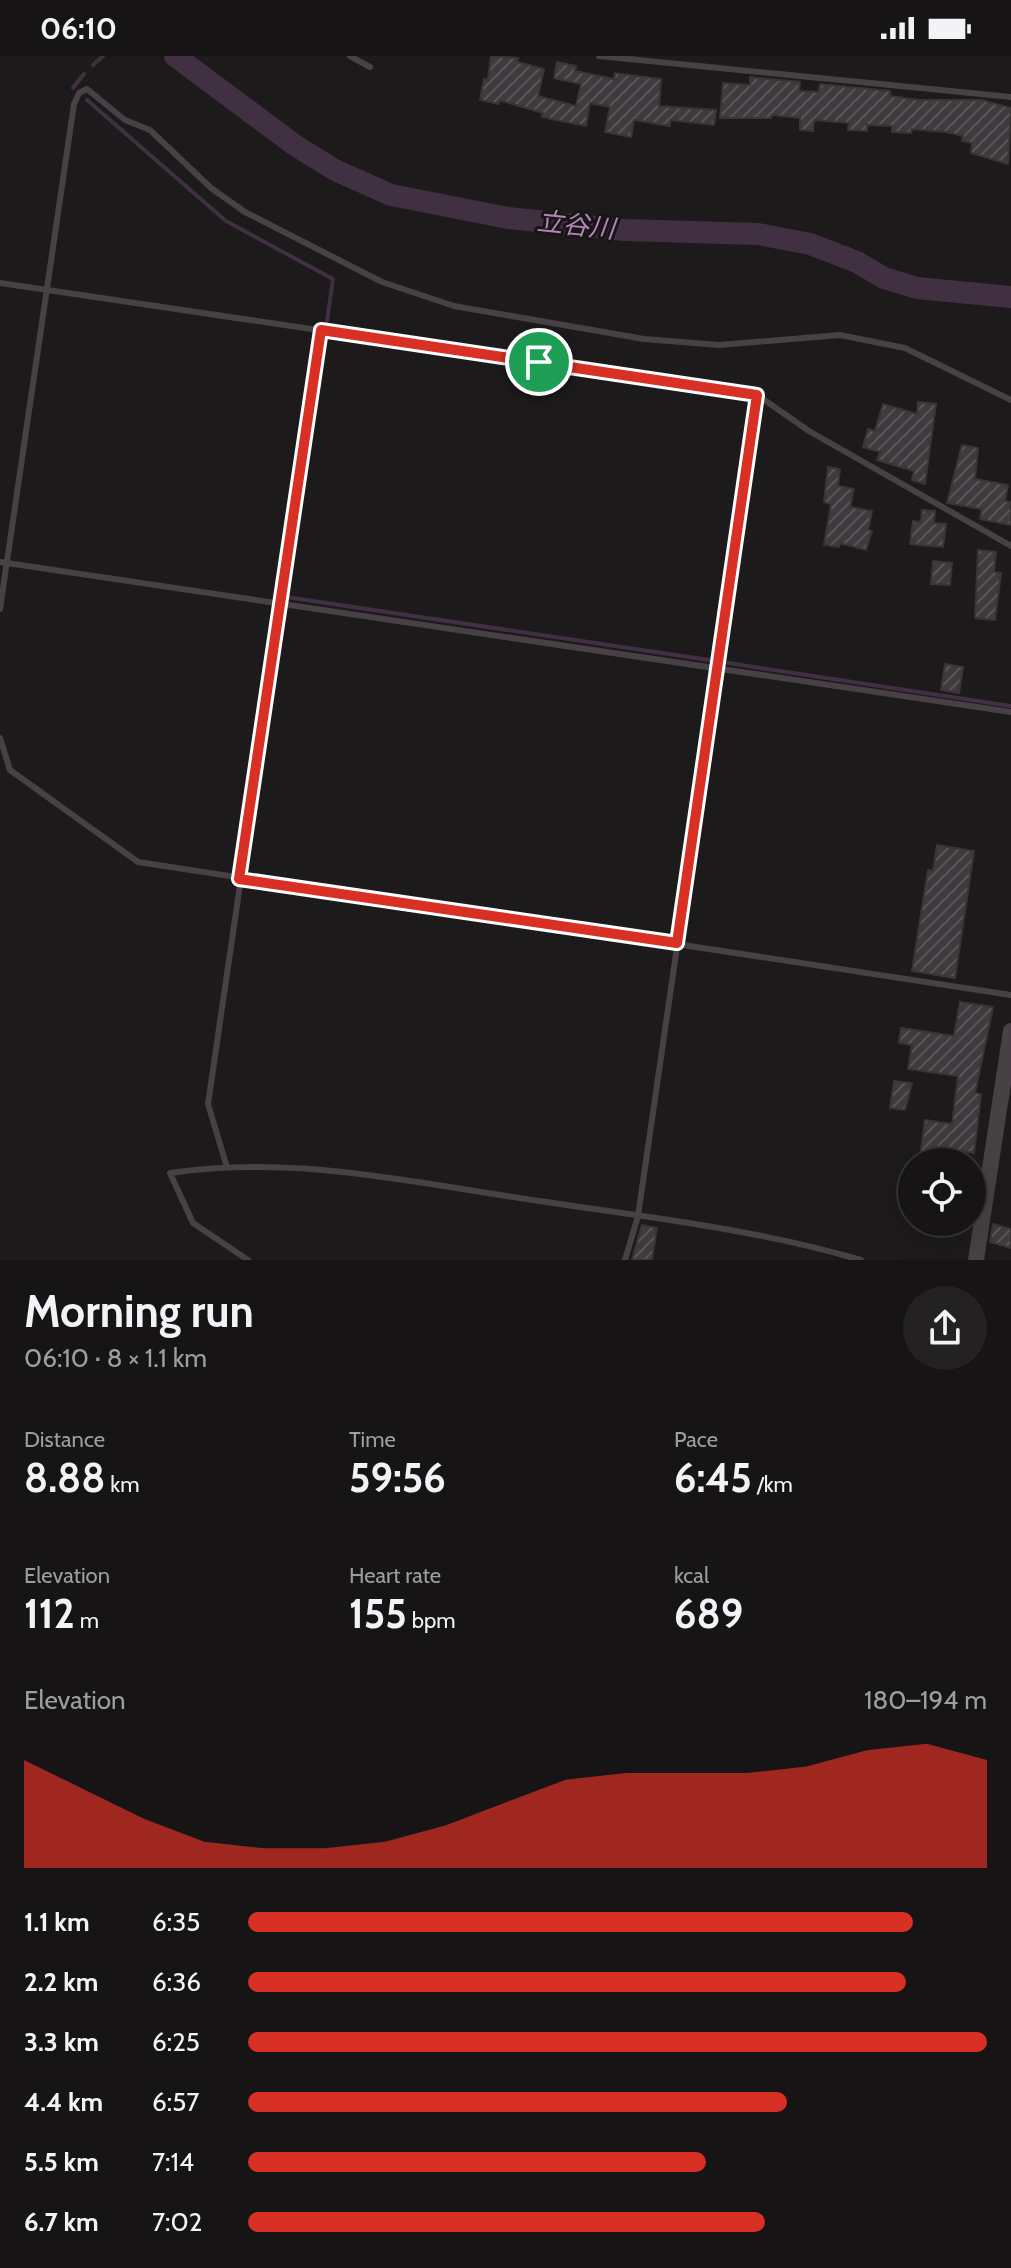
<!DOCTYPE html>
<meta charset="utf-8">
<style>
body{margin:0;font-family:Cabin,"Noto Sans JP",sans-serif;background:#232122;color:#f1f3f6;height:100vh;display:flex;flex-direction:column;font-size:30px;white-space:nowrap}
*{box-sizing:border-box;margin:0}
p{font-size:26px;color:#9e9ea0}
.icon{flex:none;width:44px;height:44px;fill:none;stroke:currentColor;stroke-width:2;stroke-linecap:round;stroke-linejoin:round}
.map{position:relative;height:1204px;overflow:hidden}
.details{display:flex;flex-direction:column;background:#161414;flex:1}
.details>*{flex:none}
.fabs{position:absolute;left:898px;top:1092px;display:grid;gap:16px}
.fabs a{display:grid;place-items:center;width:88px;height:88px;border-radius:50%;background:#161414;box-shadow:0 8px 32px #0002,0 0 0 2px #353334;font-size:40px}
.pin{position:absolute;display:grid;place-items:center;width:68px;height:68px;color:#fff;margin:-34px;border:4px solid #fff;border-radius:50%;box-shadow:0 2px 8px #0007}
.round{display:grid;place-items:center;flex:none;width:84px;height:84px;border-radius:42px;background:#232122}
.headline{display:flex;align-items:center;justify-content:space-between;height:136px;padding:0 24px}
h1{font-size:44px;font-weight:700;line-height:60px}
.metrics{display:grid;grid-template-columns:repeat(3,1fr);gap:12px;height:136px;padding:8px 24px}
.metrics div{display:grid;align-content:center}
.metrics b{font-size:40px;font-weight:700}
.metrics small{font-size:22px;font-weight:400}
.metrics p{font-size:22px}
.chart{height:224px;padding:16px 24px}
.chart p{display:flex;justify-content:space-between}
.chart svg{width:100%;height:144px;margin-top:8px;fill:#d93025;opacity:.7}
ul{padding:0 24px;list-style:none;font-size:26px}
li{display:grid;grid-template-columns:128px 96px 1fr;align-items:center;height:60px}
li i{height:20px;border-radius:10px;background:#d93025}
.status{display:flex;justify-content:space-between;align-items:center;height:56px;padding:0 40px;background:#161414;direction:ltr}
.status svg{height:22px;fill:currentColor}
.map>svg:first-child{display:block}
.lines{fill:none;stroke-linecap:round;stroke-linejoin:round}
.stream{stroke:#403041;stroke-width:4}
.river{stroke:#403041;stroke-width:22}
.building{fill:url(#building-hatch);stroke:#393436;stroke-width:2}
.service{stroke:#474044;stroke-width:6}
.tertiary{stroke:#474044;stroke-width:16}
.route-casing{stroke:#fff;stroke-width:16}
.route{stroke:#d93025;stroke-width:10}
.labels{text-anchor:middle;stroke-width:6;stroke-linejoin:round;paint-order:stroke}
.water-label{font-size:26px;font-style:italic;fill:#b585b6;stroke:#181516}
</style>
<div class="status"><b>06:10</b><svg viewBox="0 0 49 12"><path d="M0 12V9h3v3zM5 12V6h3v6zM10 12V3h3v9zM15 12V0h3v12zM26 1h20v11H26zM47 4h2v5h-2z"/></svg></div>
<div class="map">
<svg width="1011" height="1204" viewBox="0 0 1011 1204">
<defs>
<pattern id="building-hatch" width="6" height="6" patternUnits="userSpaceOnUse" patternTransform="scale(2)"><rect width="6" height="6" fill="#3f3a3d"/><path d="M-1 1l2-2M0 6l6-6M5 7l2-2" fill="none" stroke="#595457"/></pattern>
</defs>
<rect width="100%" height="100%" fill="#1d1a1b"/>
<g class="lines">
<path class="stream" d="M93,9L103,0
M73,32L84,18
M87,44L226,165L333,223L327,265
M324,284L286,541L709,604
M728,607L1011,650"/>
<path class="river" d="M175,0L296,90L335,114L391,139L508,162L625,174L758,178L810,188L857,206L884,222L917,232L1011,241"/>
</g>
<path class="building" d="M491,0L518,2L517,6L544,13L538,40L576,50L581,28L554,22L557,6L576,10L575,15L614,23L615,17L661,23L659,50L716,54L714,69L670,64V70L634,64L631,81L605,76L610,51L590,47L586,70L542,61L543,57L499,44V48L480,44L484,23L488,24Z
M750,21L800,26L799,35L819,36L820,28L890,35V40L919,44H982L1011,52L1008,108L971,97L972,87L962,85L963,80L946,76L912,73L911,77L892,76V70L867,69V75L848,74L849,67L814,64L813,75L800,74V62L772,59L771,62H720L723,27L750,29Z
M918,346L936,348L925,428L912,424L914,415L877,404L880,396L863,391L868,373L875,375L883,348L917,358Z
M962,389L978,392L975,423L1008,429L1005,445L1011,446V469L980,463L982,453L947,447Z
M828,411L840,413L838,430L854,433L850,451L872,455L868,474L872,475L866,494L840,487L839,491L824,489L831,448L824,446Z
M922,454L935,455L934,467L946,468L943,491L910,488L913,465L921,466Z
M978,494L996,496L994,516L1001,517L995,564L975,562Z
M933,505L952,507L950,529L931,528Z
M945,608L963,611L959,637L941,634Z
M937,789L974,795L955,922L912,915L928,814L933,815Z
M960,946L993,951L975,1037L981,1038L974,1097L932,1091L931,1103L920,1102L925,1064L952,1068L958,1020L908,1013L912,989L899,987L901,972L954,980Z
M894,1025L912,1027L905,1054L890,1052Z
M993,1168L1011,1173V1192L990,1186Z
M642,1169L657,1172L652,1204H632Z"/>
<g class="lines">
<path class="service" d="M350,0L370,11
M599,0L1011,41
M0,227L757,339L809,375L1011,490
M0,506L1011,656
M0,553L74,48L79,37L87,33L125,64L150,74L211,132L245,156L382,226L454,250L644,283L719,289L840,279L905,292L1011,344
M0,682L10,714L138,806L1011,939
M226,1108L208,1048L321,274
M248,1204L193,1167L170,1117C291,1099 406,1125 526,1143C638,1160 752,1172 861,1204
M625,1204L638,1160L757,339"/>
<path class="tertiary" d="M976,1204L1011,975"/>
</g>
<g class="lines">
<g class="route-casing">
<path id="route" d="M321,274L757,339L677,887L239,823Z"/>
</g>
<use href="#route" class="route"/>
</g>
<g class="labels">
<g class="water-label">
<text transform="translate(576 169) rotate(6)" y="9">立谷川</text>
</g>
</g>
</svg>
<div class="fabs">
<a><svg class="icon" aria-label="locate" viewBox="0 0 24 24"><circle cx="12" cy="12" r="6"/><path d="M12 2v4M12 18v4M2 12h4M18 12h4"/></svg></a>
</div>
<div class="pin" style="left:539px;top:306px;background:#1e9e55"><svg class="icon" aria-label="arrive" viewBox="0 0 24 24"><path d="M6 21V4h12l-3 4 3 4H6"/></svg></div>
</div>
<section class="details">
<div class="headline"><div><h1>Morning run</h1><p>06:10 · 8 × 1.1 km</p></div><a class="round"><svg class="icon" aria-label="share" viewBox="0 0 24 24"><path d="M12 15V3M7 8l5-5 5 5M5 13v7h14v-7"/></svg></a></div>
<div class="metrics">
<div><p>Distance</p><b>8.88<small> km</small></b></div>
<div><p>Time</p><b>59:56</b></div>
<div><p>Pace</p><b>6:45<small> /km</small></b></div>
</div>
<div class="metrics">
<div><p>Elevation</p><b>112<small> m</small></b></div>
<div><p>Heart rate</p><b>155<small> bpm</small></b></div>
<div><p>kcal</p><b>689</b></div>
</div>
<div class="chart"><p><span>Elevation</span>180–194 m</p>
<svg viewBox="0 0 160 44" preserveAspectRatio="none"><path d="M0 44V11L10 20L20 29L30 36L40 38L50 38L60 36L70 31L80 24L90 17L100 15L110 15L120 15L130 13L140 8L150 6L160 11V44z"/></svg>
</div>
<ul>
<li><b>1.1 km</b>6:35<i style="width:90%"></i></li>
<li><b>2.2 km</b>6:36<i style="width:89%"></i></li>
<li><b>3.3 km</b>6:25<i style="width:100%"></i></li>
<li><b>4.4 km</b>6:57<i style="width:73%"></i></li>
<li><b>5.5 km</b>7:14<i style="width:62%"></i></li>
<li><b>6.7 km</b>7:02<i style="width:70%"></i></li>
</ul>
</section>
